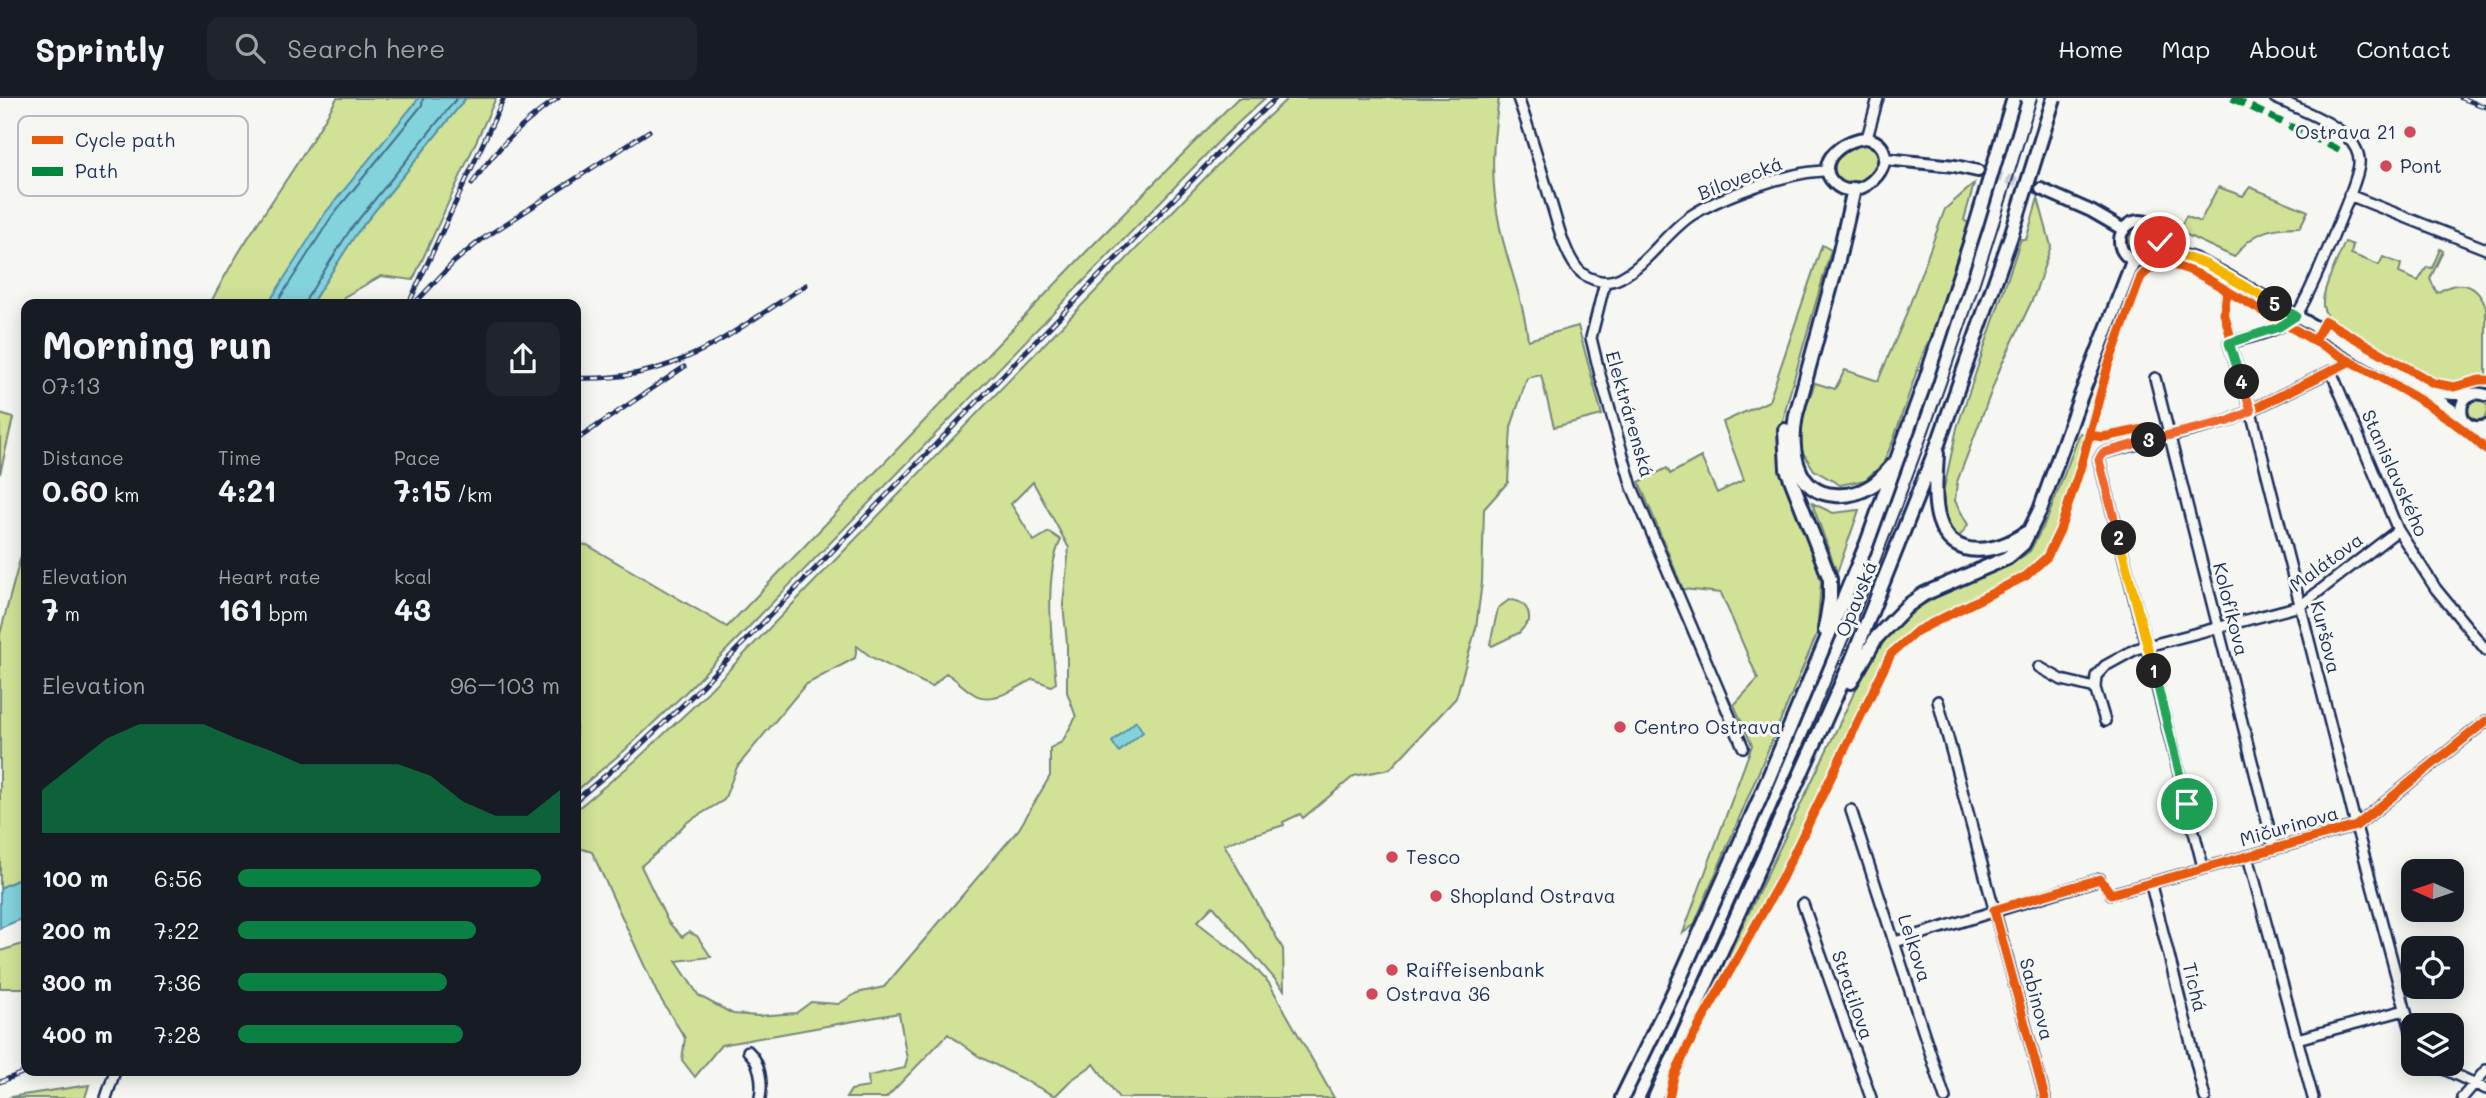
<!DOCTYPE html>
<meta charset="utf-8">
<style>
body{margin:0;font-family:Mali,sans-serif;background:#20242c;color:#f1f3f6;height:100vh;display:flex;flex-direction:column;font-size:26px;white-space:nowrap}
*{box-sizing:border-box;margin:0}
p{font-size:23px;color:#9ea1a6}
.icon{flex:none;width:38px;height:38px;fill:none;stroke:currentColor;stroke-width:2;stroke-linecap:round;stroke-linejoin:round}
.map{position:relative;flex:1;overflow:hidden}
.sheet{position:absolute;left:21px;top:201px;width:560px;height:777px;display:flex;flex-direction:column;background:#171b24;border-radius:14px;box-shadow:0 4px 18px #0003}
.sheet>*{flex:none}
.needle{width:46px;rotate:273deg}
.tools{position:absolute;left:2401px;top:761px;display:grid;gap:14px}
.tools a{display:grid;place-items:center;width:63px;height:63px;border-radius:14px;background:#171b24;box-shadow:0 4px 18px #0003;font-size:35px}
.pin{position:absolute;display:grid;place-items:center;width:60px;height:60px;color:#fff;margin:-30px;border:4px solid #fff;border-radius:50%;box-shadow:0 2px 7px #0007}
.km{position:absolute;width:35px;height:35px;margin:-18px;border-radius:50%;background:#222;color:#fff;font-size:19px;line-height:35px;text-align:center}
.round{display:grid;place-items:center;flex:none;width:74px;height:74px;border-radius:14px;background:#20242c}
.overview{display:flex;align-items:center;justify-content:space-between;height:119px;padding:0 21px}
h1{font-size:38px;font-weight:700;line-height:52px}
.figures{display:grid;grid-template-columns:repeat(3,1fr);gap:10px;height:119px;padding:7px 21px}
.figures div{display:grid;align-content:center}
.figures b{font-size:30px;font-weight:700}
.figures small{font-size:19px;font-weight:400}
.figures p{font-size:19px}
.chart{height:196px;padding:14px 21px}
.chart p{display:flex;justify-content:space-between}
.chart svg{width:100%;height:126px;margin-top:7px;fill:#0b8043;opacity:.7}
ul{padding:0 21px;list-style:none;font-size:23px}
li{display:grid;grid-template-columns:112px 84px 1fr;align-items:center;height:52px}
li i{height:18px;border-radius:9px;background:#0b8043}
header{display:flex;align-items:center;gap:42px;box-sizing:border-box;height:98px;padding:0 35px;background:#171b24;border-bottom:2px solid #363941}
header strong{font-size:33px}
nav{display:flex;gap:38px;margin-inline-start:auto;font-size:24px}
.search{width:490px;height:63px;background:#20242c;display:flex;align-items:center;gap:18px;box-sizing:border-box;padding:0 24px;border-radius:14px;color:#9ea1a6;font-size:26px}
.map>svg:first-child{display:block}
.green{fill:#d1e296;stroke:#76887a;stroke-width:2;fill-rule:evenodd}
.water{fill:#83d3dc;stroke:#5991aa;stroke-width:2}
.lines{fill:none;stroke-linecap:round;stroke-linejoin:round}
.shore{stroke:#457190;stroke-width:2}
.tertiary-tunnel{stroke:#caced4;stroke-width:10;stroke-dasharray:10 5;stroke-linecap:butt}
.minor-casing{stroke:#1b2f5e;stroke-width:14}
.tertiary-casing{stroke:#1b2f5e;stroke-width:16}
.secondary-casing{stroke:#1b2f5e;stroke-width:18}
.minor{stroke:#f6f6f2;stroke-width:9}
.tertiary{stroke:#f6f6f2;stroke-width:10}
.secondary{stroke:#f6f6f2;stroke-width:12}
.tram{stroke:#1b2f5e;stroke-width:2}
.rail-casing{stroke:#1b2f5e;stroke-width:5}
.rail{stroke:#f6f6f2;stroke-width:2.5;stroke-dasharray:8;stroke-linecap:butt}
.secondary-bridge-casing{stroke:#1b2f5e;stroke-width:18;stroke-linecap:butt}
.secondary-bridge{stroke:#f6f6f2;stroke-width:12}
.quiet{stroke:#00873e;stroke-width:7;stroke-dasharray:14 7;stroke-linecap:butt}
.cycleway-casing{stroke:#f6f6f2;stroke-width:13}
.cycleway{stroke:#e8590c;stroke-width:9}
.split-1-casing{stroke:#fff;stroke-width:14}
.split-2-casing{stroke:#fff;stroke-width:14}
.split-3-casing{stroke:#fff;stroke-width:14}
.split-4-casing{stroke:#fff;stroke-width:14}
.split-5-casing{stroke:#fff;stroke-width:14}
.split-6-casing{stroke:#fff;stroke-width:14}
.split-1{stroke:#22a559;stroke-width:9}
.split-2{stroke:#f5b400;stroke-width:9}
.split-3{stroke:#f0652b;stroke-width:9}
.split-4{stroke:#f0652b;stroke-width:9}
.split-5{stroke:#22a559;stroke-width:9}
.split-6{stroke:#f5b400;stroke-width:9}
.poi-dot{fill:#d1495b;stroke:#f6f6f2;stroke-width:2.5}
.labels{text-anchor:middle;stroke-width:6;stroke-linejoin:round;paint-order:stroke}
.poi-label{font-size:19px;fill:#1b2f5e;stroke:#f6f6f2;text-anchor:start}
.street-label{font-size:19px;fill:#1b2f5e;stroke:#f6f6f2}
.key{fill:#f6f6f2;stroke:#b4bac6;stroke-width:2}
.key-label{font-size:19px;fill:#1b2f5e}
</style>
<header>
<strong>Sprintly</strong>
<div class="search"><svg class="icon" aria-label="search" viewBox="0 0 24 24"><circle cx="10" cy="10" r="6"/><path d="M15 15l6 6"/></svg>Search here</div>
<nav><a>Home</a><a>Map</a><a>About</a><a>Contact</a></nav>
</header>
<div class="map">
<svg width="2486" height="1000" viewBox="0 0 2486 1000">
<rect width="100%" height="100%" fill="#f6f6f2"/>
<filter id="ink" filterUnits="userSpaceOnUse"><feTurbulence type="fractalNoise" baseFrequency=".0143" numOctaves="2"/><feDisplacementMap in="SourceGraphic" scale="14" xChannelSelector="R" yChannelSelector="G"/><feConvolveMatrix kernelMatrix="1 2 1 2 8 2 1 2 1" color-interpolation-filters="sRGB"/></filter>
<g filter="url(#ink)">
<path class="green" d="M337,0H421L276,206H210C246,134 298,71 337,0Z
M466,0H496L413,182L381,178L344,199L341,206H311L356,136Z
M1238,0H1265L1223,39L683,597L625,652L576,693V446L587,447L727,529L1088,152Z
M1288,0H1499C1492,48 1490,82 1500,130C1508,167 1524,204 1528,242L1578,228L1602,317L1554,329L1541,277L1527,280L1511,329L1508,384L1484,411L1482,484L1476,530L1456,600L1390,671L1354,678L1303,720L1300,716L1283,724L1284,727L1224,746L1283,851L1284,892L1213,808L1197,824L1254,869L1269,885L1334,1000H1119L1094,966L1070,983L1055,998L978,958L948,936L886,1000H846L851,992L869,989L868,978L905,970L907,961L899,915L721,947L695,979L682,962L685,940L657,895L592,754L576,749V712L635,663L694,608L1234,50ZM1033,384L1069,450L1063,506L1067,545V594L1076,619L1062,644L1050,650V678L1019,731L884,889L857,895L838,906L811,904L796,915L758,918L733,916L699,898L676,863L711,859L697,838L689,834L682,839L668,824L641,768L660,752L686,725L724,702L737,669L805,587L855,560L857,548L871,559L932,589L946,575C956,581 964,590 974,596C991,607 1018,590 1033,581L1051,588L1056,585C1052,547 1043,477 1061,442L1049,434L1034,443L1011,406Z
M1859,45C1895,46 1876,86 1847,86L1836,78C1831,61 1843,51 1859,45Z
M1974,86L1964,122L1968,125L1934,234L1923,255L1893,343L1883,366L1865,382L1840,387L1814,372L1802,353L1798,331L1815,285L1835,291L1845,272L1878,283L1904,222L1945,111Z
M2218,89L2243,98L2250,89L2308,113L2300,129C2270,129 2252,134 2234,159L2178,133L2186,118L2200,124Z
M2038,100L2051,148L2034,198L2001,268L1957,384L1955,403L1968,427L1960,438L1952,434L1945,419L1943,395L1957,330L2021,141L2026,142Z
M2141,129L2151,135L2154,142L2151,150L2141,142L2140,155L2130,149L2128,142L2133,131Z
M2345,144L2353,147L2351,156L2379,167L2383,159L2401,166L2399,175L2418,183L2427,169L2432,170L2440,151L2443,153L2430,181L2437,195C2458,181 2477,184 2486,210V279C2469,277 2455,289 2437,284L2329,223C2328,218 2324,214 2323,208C2321,193 2339,159 2345,144Z
M1822,147L1831,152L1787,305L1778,347L1782,374L1810,445L1821,484L1817,536L1694,827L1683,835L1752,647L1734,607L1758,581L1721,495L1683,491L1639,384L1667,370L1670,376L1701,359L1717,395L1744,382L1723,324L1769,303Z
M2468 312a10 10 0 1 1 20 0a10 10 0 1 1-20 0Z
M0,316L13,320L0,376Z
M2080,335L2092,338L2057,433L2042,459L2023,475L1934,519L1890,553L1806,723L1733,861L1728,858L1867,568L1890,535L1918,510L1937,499L2015,464L2030,453L2048,419Z
M1812,405L1833,415L1859,412L1837,475Z
M26,439V778L0,790V536Z
M1509,502C1522,502 1530,510 1529,523L1519,535L1492,548L1490,546L1498,510Z
M26,845V890H0V853Z
M89,987L85,1000H8L16,998Z"/>
<path class="water" d="M419,0H466L356,136L311,206H268L326,114Z
M1136,623L1143,634L1119,654L1112,644Z
M26,778V819L0,830V790Z"/>
<g class="lines">
<path class="shore" d="M276,206L332,118L422,7L423,0
M306,206L307,200L350,132L457,0"/>
<path class="tertiary-tunnel" d="M1978,73L2041,91"/>
<g class="minor-casing">
<path id="minor" d="M1518,0C1530,33 1540,67 1550,101C1557,123 1562,147 1574,166C1583,181 1604,188 1620,180C1649,165 1666,134 1692,117C1722,98 1793,72 1828,73
M2275,0C2298,11 2345,27 2356,51C2359,57 2360,65 2358,72C2354,91 2305,210 2294,220C2277,234 2250,239 2229,245L2251,313L2356,728L2413,940
M1867,40L1878,0
M2349,97L2486,151
M1605,184L1591,240L1600,277L1632,389L1743,649
M2155,280L2274,750
M2473,329L2486,339
M2039,569L2062,582L2095,590
M1938,603L2045,1000
M2105,623L2095,590L2096,578L2105,568L2136,551L2300,508L2398,432
M1851,712L1945,1000
M2248,758L2313,1000
M2203,769L2099,362L2103,355L2229,323L2331,273L2398,432L2436,491L2486,552
M2151,787L2205,1000
M2111,796L2356,728L2486,623
M1803,806L1871,1000
M1895,844L2100,781
M2297,941L2405,912
M748,953C760,964 763,984 760,1000
M2433,966L2486,991
M106,1000L115,973
M2462,1000L2486,972"/>
</g>
<g class="tertiary-casing">
<path id="tertiary" d="M1867,40C1912,53 1860,112 1834,85C1812,63 1847,40 1867,40Z
M1885,61L1955,68L1978,73
M2041,91L2091,113L2124,132
M2120 143a20 20 0 1 1 40 0a20 20 0 1 1-40 0Z
M2158,150L2194,161L2222,175L2423,291L2462,319
M2429,293L2453,296H2472
M2486,297C2453,286 2453,338 2486,328"/>
</g>
<g class="secondary-casing">
<path id="secondary" d="M1854,91L1838,162L1796,317C1790,348 1794,395 1835,397C1847,398 1860,395 1871,388C1880,383 1887,373 1894,366
M1785,332L1787,371L1830,481V501L1825,532
M1937,356C1936,377 1933,402 1939,422C1952,465 1998,454 2026,435
M1851,584L1876,540L1907,508L1924,496L2007,460L2023,446L2040,412L2080,300L2134,161
M1622,1000L1676,889L1761,698L1867,445L1926,281L1976,127
M1655,1000L1852,562L1938,346L2011,138"/>
</g>
<use href="#minor" class="minor"/>
<use href="#tertiary" class="tertiary"/>
<use href="#secondary" class="secondary"/>
<path class="tram" d="M1645,1000C1718,839 1792,679 1859,516C1928,347 1986,175 2037,0"/>
<g class="rail-casing">
<path id="rail" d="M2461,0L2486,9
M472,86C495,51 523,24 558,0
M410,203L504,0
M414,206L454,164L481,142L649,33
M576,280C675,284 728,237 806,187
M576,342L684,269
M576,702L630,657L688,602L1229,44L1276,0
M0,984L27,973"/>
</g>
<use href="#rail" class="rail"/>
<g class="secondary-bridge-casing">
<path id="secondary-bridge" d="M1976,127L2014,0
M2011,138L2054,0"/>
</g>
<use href="#secondary-bridge" class="secondary-bridge"/>
<path class="quiet" d="M2232,0L2343,54"/>
<g class="cycleway-casing">
<path id="cycleway" d="M2227,193L2224,215L2232,244L2229,245L2251,313
M2314,243L2325,223L2433,285L2454,289L2479,282H2486
M2089,337L2103,339L2149,330L2156,340L2229,323L2349,264
M1669,1000L1674,978L1688,948L1782,780L1891,556L1917,533L2026,478L2047,459L2060,432L2080,371L2108,268L2141,179C2151,167 2164,164 2180,169C2199,174 2219,188 2236,198C2264,214 2292,230 2320,246C2376,280 2439,305 2486,352
M2045,1000L1994,812L2100,781L2111,796L2356,728L2486,623"/>
</g>
<use href="#cycleway" class="cycleway"/>
</g>
</g>
<g class="lines" filter="url(#ink)">
<g class="split-1-casing">
<path id="split-1" d="M2154,573L2187,706"/>
</g>
<g class="split-2-casing">
<path id="split-2" d="M2119,440L2154,573"/>
</g>
<g class="split-3-casing">
<path id="split-3" d="M2119,440L2099,362L2103,355L2149,342"/>
</g>
<g class="split-4-casing">
<path id="split-4" d="M2149,342L2229,323L2251,313L2242,284"/>
</g>
<g class="split-5-casing">
<path id="split-5" d="M2242,284L2229,245L2279,229L2296,218L2275,206"/>
</g>
<g class="split-6-casing">
<path id="split-6" d="M2160,144L2158,150L2206,166L2275,206"/>
</g>
<use href="#split-1" class="split-1"/>
<use href="#split-2" class="split-2"/>
<use href="#split-3" class="split-3"/>
<use href="#split-4" class="split-4"/>
<use href="#split-5" class="split-5"/>
<use href="#split-6" class="split-6"/>
</g>
<g class="poi-dot">
<circle cx="2410" cy="34" r="7"/>
<circle cx="2386" cy="68" r="7"/>
<circle cx="1620" cy="629" r="7"/>
<circle cx="1392" cy="759" r="7"/>
<circle cx="1436" cy="798" r="7"/>
<circle cx="1392" cy="872" r="7"/>
<circle cx="1372" cy="896" r="7"/>
</g>
<g class="labels">
<g class="poi-label">
<text x="2396" y="41" text-anchor="end">Ostrava 21</text>
<text x="2400" y="75">Pont</text>
<text x="1634" y="636">Centro Ostrava</text>
<text x="1406" y="766">Tesco</text>
<text x="1450" y="805">Shopland Ostrava</text>
<text x="1406" y="879">Raiffeisenbank</text>
<text x="1386" y="903">Ostrava 36</text>
</g>
<g class="street-label">
<text transform="translate(1740 80) rotate(-21)" y="7">Bílovecká</text>
<text transform="translate(1630 316) rotate(74)" y="7">Elektrárenská</text>
<text transform="translate(2395 375) rotate(66)" y="7">Stanislavského</text>
<text transform="translate(2326 464) rotate(-36)" y="7">Malátova</text>
<text transform="translate(1856 501) rotate(-68)" y="7">Opavská</text>
<text transform="translate(2231 511) rotate(76)" y="7">Kolofíkova</text>
<text transform="translate(2326 539) rotate(76)" y="7">Kuršova</text>
<text transform="translate(2289 728) rotate(-16)" y="7">Mičurinova</text>
<text transform="translate(1915 850) rotate(72)" y="7">Lelkova</text>
<text transform="translate(2195 889) rotate(76)" y="7">Tichá</text>
<text transform="translate(1853 897) rotate(71)" y="7">Stratilova</text>
<text transform="translate(2037 901) rotate(75)" y="7">Sabinova</text>
</g>
</g>
<rect x="18" y="18" width="230" height="80" rx="10" class="key"/>
<rect x="32" y="38" width="31" height="8" fill="#e8590c"/>
<rect x="32" y="69" width="31" height="9" fill="#00873e"/>
<g class="key-label">
<text x="75" y="49">Cycle path</text>
<text x="75" y="80">Path</text>
</g>
</svg>
<div class="tools">
<a><svg class="needle" viewBox="-14 -14 28 28"><path d="M0-13l5 13h-10z" fill="#e53935"/><path d="M0 13l5-13h-10z" fill="#9ea1a6"/></svg></a>
<a><svg class="icon" aria-label="locate" viewBox="0 0 24 24"><circle cx="12" cy="12" r="6"/><path d="M12 2v4M12 18v4M2 12h4M18 12h4"/></svg></a>
<a><svg class="icon" aria-label="layers" viewBox="0 0 24 24"><path d="M12 4l9 5-9 5-9-5zM3 14l9 5 9-5"/></svg></a>
</div>
<div class="pin" style="left:2187px;top:706px;background:#1e9e55"><svg class="icon" aria-label="arrive" viewBox="0 0 24 24"><path d="M6 21V4h12l-3 4 3 4H6"/></svg></div>
<div class="pin" style="left:2160px;top:144px;background:#d93025"><svg class="icon" aria-label="check" viewBox="0 0 24 24"><path d="M5 12l5 5 9-10"/></svg></div>
<b class="km" style="left:2154px;top:573px">1</b>
<b class="km" style="left:2119px;top:440px">2</b>
<b class="km" style="left:2149px;top:342px">3</b>
<b class="km" style="left:2242px;top:284px">4</b>
<b class="km" style="left:2275px;top:206px">5</b>
<section class="sheet">
<div class="overview"><div><h1>Morning run</h1><p>07:13</p></div><a class="round"><svg class="icon" aria-label="share" viewBox="0 0 24 24"><path d="M12 15V3M7 8l5-5 5 5M5 13v7h14v-7"/></svg></a></div>
<div class="figures">
<div><p>Distance</p><b>0.60<small> km</small></b></div>
<div><p>Time</p><b>4:21</b></div>
<div><p>Pace</p><b>7:15<small> /km</small></b></div>
</div>
<div class="figures">
<div><p>Elevation</p><b>7<small> m</small></b></div>
<div><p>Heart rate</p><b>161<small> bpm</small></b></div>
<div><p>kcal</p><b>43</b></div>
</div>
<div class="chart"><p><span>Elevation</span>96–103 m</p>
<svg viewBox="0 0 160 44" preserveAspectRatio="none"><path d="M0 44V29L10 20L20 11L30 6L40 6L50 6L60 11L70 15L80 20L90 20L100 20L110 20L120 24L130 33L140 38L150 38L160 29V44z"/></svg>
</div>
<ul>
<li><b>100 m</b>6:56<i style="width:94%"></i></li>
<li><b>200 m</b>7:22<i style="width:74%"></i></li>
<li><b>300 m</b>7:36<i style="width:65%"></i></li>
<li><b>400 m</b>7:28<i style="width:70%"></i></li>
</ul>
</section>
</div>
